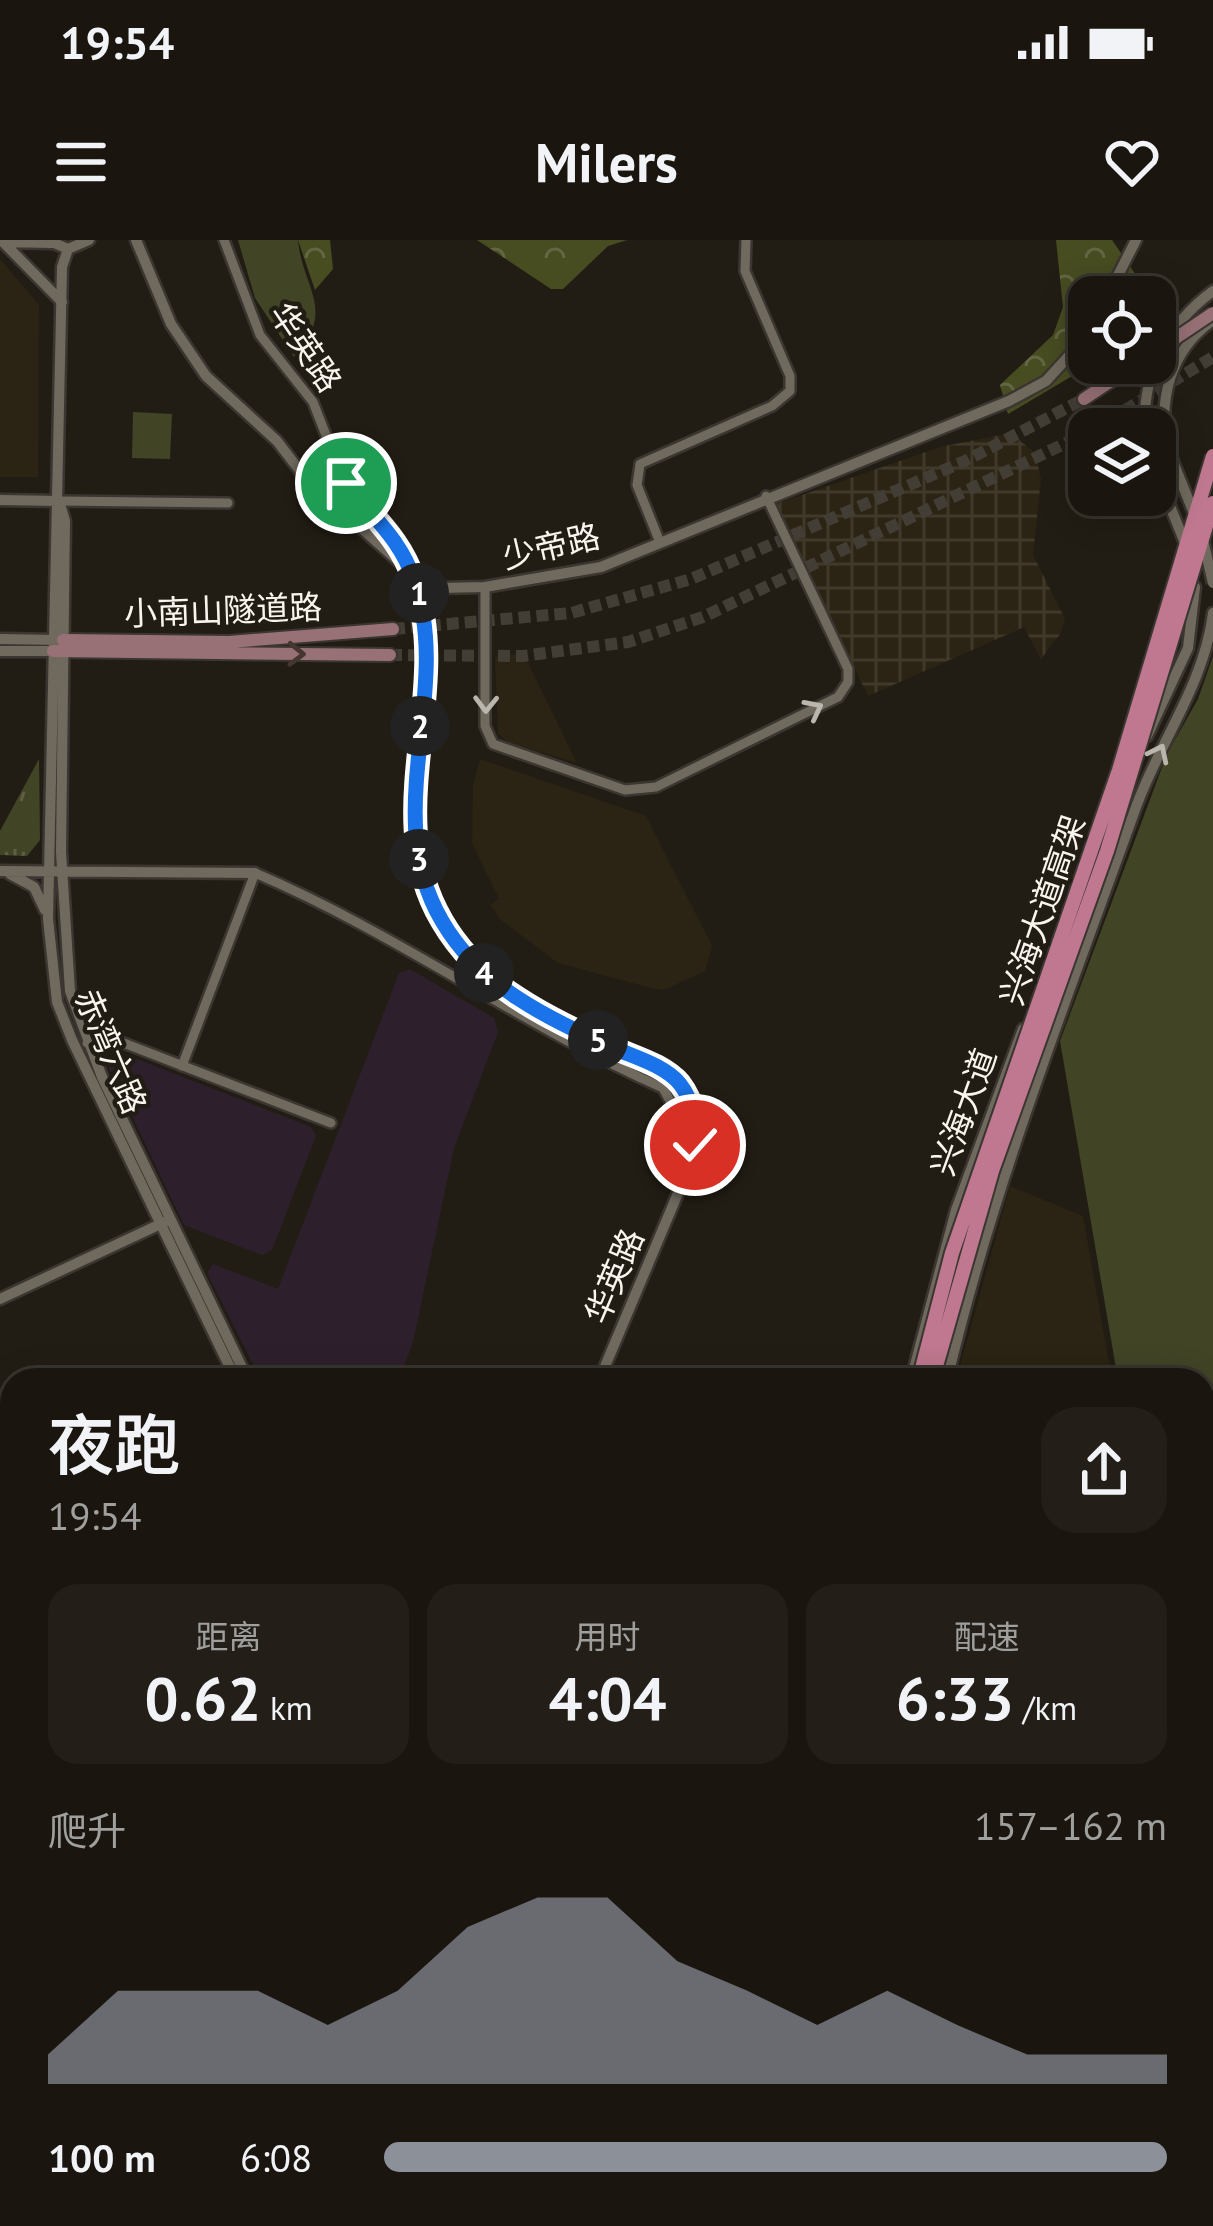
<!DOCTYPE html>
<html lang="zh">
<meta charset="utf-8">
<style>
body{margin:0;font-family:"PT Sans","Noto Sans SC",sans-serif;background:#231f18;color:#f1f3f6;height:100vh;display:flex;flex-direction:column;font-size:45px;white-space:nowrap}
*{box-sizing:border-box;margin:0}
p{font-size:39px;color:#9f9f9e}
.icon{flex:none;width:66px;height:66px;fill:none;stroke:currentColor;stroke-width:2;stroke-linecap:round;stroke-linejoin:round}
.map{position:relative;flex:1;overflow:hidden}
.drawer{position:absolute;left:0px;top:1128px;width:1215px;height:858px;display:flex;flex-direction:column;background:#1a160f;border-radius:36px 36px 0 0;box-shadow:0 6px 30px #0003,0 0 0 3px #38352f}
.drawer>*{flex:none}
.fabs{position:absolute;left:1068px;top:36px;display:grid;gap:24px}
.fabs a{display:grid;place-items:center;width:108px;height:108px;border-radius:24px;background:#1a160f;box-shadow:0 6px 30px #0003,0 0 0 3px #38352f;font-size:60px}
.pin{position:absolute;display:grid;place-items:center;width:102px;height:102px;color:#fff;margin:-51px;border:6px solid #fff;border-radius:50%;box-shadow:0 3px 12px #0007}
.km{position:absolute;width:60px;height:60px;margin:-30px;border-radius:50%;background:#222;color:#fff;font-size:33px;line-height:60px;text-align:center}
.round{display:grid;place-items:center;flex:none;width:126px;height:126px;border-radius:36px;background:#231f18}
.overview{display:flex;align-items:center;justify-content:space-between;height:204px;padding:0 48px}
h1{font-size:66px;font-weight:600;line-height:90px}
.stats{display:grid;grid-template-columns:repeat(3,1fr);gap:18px;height:204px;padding:12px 48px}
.stats div{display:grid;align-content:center;border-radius:30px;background:#231f18;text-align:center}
.stats b{font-size:60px;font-weight:600}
.stats small{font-size:33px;font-weight:400}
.stats p{font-size:33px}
.chart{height:336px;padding:24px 48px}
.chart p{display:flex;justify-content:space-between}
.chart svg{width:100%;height:216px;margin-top:12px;fill:#8c9099;opacity:.7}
ul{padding:0 48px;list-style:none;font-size:39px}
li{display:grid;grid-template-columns:192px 144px 1fr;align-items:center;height:90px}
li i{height:30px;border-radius:15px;background:#8c9099}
.status{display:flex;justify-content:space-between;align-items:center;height:84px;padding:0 60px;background:#1a160f;direction:ltr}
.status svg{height:33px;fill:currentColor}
header{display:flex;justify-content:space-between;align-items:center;height:156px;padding:0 48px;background:#1a160f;font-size:54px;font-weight:600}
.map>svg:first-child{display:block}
.commercial{fill:#2d202c}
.industrial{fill:url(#industrial-grid)}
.built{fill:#2b2313}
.grass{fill:url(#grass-tufts)}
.forest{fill:url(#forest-crowns)}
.green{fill:#414425}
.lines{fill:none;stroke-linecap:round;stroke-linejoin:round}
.secondary-tunnel{stroke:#423d35;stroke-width:12;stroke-dasharray:12 6;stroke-linecap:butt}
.minor-casing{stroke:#3b3631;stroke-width:14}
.tertiary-casing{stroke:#3b3631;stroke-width:15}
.secondary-casing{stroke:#3b3631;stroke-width:16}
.primary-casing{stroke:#3b3631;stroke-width:18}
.minor{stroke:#706a5e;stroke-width:9}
.tertiary{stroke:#706a5e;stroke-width:10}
.secondary{stroke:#977176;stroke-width:12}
.primary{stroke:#bf788f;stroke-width:14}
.tertiary-bridge-casing{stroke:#3b3631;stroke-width:15;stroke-linecap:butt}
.secondary-bridge-casing{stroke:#3b3631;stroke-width:16;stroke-linecap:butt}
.primary-bridge-casing{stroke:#3b3631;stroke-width:18;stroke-linecap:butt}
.tertiary-bridge{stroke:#706a5e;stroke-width:10}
.secondary-bridge{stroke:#977176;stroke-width:12}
.primary-bridge{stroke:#bf788f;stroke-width:14}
.oneway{stroke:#453631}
.oneway2{stroke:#bbb6ad}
.route-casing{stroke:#fff;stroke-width:24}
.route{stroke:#1a73e8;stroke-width:15}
.labels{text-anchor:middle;stroke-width:9;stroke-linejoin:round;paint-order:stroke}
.street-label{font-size:33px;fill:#f8f4ee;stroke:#221d14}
</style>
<div class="status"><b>19:54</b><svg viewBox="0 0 49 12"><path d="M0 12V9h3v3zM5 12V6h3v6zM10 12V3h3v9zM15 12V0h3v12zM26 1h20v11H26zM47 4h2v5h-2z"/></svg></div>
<header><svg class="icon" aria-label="menu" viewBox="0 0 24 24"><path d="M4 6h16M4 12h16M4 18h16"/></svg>Milers<svg class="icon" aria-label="heart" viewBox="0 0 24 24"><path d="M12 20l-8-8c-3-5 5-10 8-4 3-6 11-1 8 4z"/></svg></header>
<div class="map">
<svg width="1213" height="1986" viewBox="0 0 1213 1986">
<defs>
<pattern id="industrial-grid" width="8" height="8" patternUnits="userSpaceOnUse" patternTransform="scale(3)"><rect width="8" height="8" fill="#2b2313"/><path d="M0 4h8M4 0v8" fill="none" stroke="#40392a"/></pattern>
<pattern id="grass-tufts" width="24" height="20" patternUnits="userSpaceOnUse" patternTransform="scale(3)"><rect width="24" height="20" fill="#414425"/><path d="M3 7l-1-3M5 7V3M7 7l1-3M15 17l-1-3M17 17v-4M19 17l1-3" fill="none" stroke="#5d6045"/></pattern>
<pattern id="forest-crowns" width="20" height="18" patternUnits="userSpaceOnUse" patternTransform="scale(3)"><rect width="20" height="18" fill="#484c21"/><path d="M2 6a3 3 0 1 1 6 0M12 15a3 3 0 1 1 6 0" fill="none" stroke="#636642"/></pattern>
</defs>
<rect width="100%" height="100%" fill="#221d14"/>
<path class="commercial" d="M410,729L494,778L498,792L454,908L413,1102L399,1140H261L207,1033L213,1024L278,1049L399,733Z
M124,814L311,887L316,896L272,1010L262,1015L184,985L109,828L113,817Z"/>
<path class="industrial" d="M1011,193L1035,213L1041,239L1033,315L1065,379L1061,393L1041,419L1024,387L868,456L776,264L940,207Z
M393,1974H451L495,1986H390Z"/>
<path class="built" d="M0,19L39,65L38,237H0Z
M514,414L527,421L577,523L507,502L498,493L495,416Z
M480,519L646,576L712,706L705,731L664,750L647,747L558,723L501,680L490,665L499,659L472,603L473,546Z
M1010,946L1083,976L1112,1140H956Z
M613,1974H1062L1050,1986H618Z"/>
<path class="grass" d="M39,519L40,600L27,616L0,615V591Z"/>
<path class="forest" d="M298,0H330L333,29L315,50Z
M477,0H627L608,6L563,49H551Z
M1056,0H1112L1151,57H1089V123H1094L1008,174L1000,145L1053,95L1063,67Z
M0,1281H12V1974H383L381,1986H0Z"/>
<path class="green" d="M238,0H298C303,50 337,70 294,117L255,58Z
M133,172L172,174L170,219L132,218Z
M1213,416V1322L1203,1309V1140H1118L1060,801L1167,514L1198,459Z
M1210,1375L1213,1986H1054L1066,1974H1203V1440Z"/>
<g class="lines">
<path class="secondary-tunnel" d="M1094,189L1213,117
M393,389L571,373L691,339L965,221L1084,159
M390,415L523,416L628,402L703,377L1089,192"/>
<g class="minor-casing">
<path id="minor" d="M224,0L260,95L313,162L342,236L391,291L411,330
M59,261L228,263
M659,300L637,245L640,224L772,166L790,151V136L745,31L746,0
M485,347V486L493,504L625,550L656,547L838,457L848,442V429L766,256
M87,803L121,802L331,883
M182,826L255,633C396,693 521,785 663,848L670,861"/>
</g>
<g class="tertiary-casing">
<path id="tertiary" d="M89,0L68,9L62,27L48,679L57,762L72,800L236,1140
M136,0L171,84L206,136L277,201L307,240L423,343L439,348L485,347L601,327L1009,161L1046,141L1089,94
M2,2L54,3L68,9
M3,2L62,62
M1107,57L1136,0
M1145,189C1142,133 1168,84 1213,51
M1168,209C1157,160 1171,109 1213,80
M0,260L59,261
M60,264L65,281L61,612L70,751L102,837L248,1140
M414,339L424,379
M0,399L60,400
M0,411H53
M1147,496L1188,408L1195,347
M0,631L255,633
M10,634L34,647L45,670
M0,1059L167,981
M600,1140L606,1124
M911,1140L956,970L1023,789
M947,1140C993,945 1068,756 1136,567C1160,501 1204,445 1213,373
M0,1267H12
M507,1974L513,1986
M517,1974L538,1986
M597,1974L600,1986
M580,1986L586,1974"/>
</g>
<g class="secondary-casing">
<path id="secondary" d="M1084,159L1138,123
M63,400L229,402L393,389
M53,411L390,415"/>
</g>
<g class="primary-casing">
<path id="primary" d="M569,1986L575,1974"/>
</g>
<use href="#minor" class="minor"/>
<use href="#tertiary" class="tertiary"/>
<use href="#secondary" class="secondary"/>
<use href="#primary" class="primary"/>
<g class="tertiary-bridge-casing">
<path id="tertiary-bridge" d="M1168,209L1195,276
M1155,229L1185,303
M1203,300L1213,343
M424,379L425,442L412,576L422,637L442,682L476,727L502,749L555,782L669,834L693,869L692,920L606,1124"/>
</g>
<g class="secondary-bridge-casing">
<path id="secondary-bridge" d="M1155,112L1213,73"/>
</g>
<g class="primary-bridge-casing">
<path id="primary-bridge" d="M919,1140L952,1013L1119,530L1213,216
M932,1140L992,931L1107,611L1213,263
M552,1986L558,1974"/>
</g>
<use href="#tertiary-bridge" class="tertiary-bridge"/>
<use href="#secondary-bridge" class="secondary-bridge"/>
<use href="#primary-bridge" class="primary-bridge"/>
</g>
<defs><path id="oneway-chevron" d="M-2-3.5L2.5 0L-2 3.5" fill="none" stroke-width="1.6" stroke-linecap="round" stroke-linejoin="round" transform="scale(3)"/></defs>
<use class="oneway" href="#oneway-chevron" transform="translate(296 414) rotate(1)"/>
<g class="oneway2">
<use href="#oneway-chevron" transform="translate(486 464) rotate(91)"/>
<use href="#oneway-chevron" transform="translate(814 469) rotate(-27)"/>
<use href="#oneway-chevron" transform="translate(1159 513) rotate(-64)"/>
</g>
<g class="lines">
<g class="route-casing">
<path id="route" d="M346,243C372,277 400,298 414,340C454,452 378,573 442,681C481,748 548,778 616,809C637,818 665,826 680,844C694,862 696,883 695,905"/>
</g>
<use href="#route" class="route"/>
</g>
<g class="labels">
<g class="street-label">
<text transform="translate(306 107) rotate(56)" y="12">华英路</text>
<text transform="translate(551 306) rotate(-13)" y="12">少帝路</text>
<text transform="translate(223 370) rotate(-2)" y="12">小南山隧道路</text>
<text transform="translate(1042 670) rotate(-71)" y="12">兴海大道高架</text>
<text transform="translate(111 811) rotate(67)" y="12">赤湾六路</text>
<text transform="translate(963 872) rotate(-70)" y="12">兴海大道</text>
<text transform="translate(614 1036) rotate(-67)" y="12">华英路</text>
</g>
</g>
</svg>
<div class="fabs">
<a><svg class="icon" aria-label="locate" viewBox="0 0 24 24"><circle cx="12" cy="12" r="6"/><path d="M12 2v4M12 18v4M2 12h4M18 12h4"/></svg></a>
<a><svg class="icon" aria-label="layers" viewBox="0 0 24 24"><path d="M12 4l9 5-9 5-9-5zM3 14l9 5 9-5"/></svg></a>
</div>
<div class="pin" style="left:346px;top:243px;background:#1e9e55"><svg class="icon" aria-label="arrive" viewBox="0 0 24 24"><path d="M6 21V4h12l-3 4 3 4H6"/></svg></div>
<div class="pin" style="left:695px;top:905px;background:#d93025"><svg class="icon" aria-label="check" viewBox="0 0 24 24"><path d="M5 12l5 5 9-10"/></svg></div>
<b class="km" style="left:419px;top:353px">1</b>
<b class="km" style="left:420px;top:486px">2</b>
<b class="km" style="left:419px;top:619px">3</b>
<b class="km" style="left:484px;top:733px">4</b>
<b class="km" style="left:598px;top:800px">5</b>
<section class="drawer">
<div class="overview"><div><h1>夜跑</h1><p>19:54</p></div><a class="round"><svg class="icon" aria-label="share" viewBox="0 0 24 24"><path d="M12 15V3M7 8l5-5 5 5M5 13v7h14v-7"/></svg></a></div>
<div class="stats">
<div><p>距离</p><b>0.62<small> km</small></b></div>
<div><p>用时</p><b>4:04</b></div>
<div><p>配速</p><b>6:33<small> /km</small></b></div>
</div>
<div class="chart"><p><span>爬升</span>157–162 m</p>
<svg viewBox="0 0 160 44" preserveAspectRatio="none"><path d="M0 44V38L10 25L20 25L30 25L40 32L50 25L60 12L70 6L80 6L90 19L100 25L110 32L120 25L130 32L140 38L150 38L160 38V44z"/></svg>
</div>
<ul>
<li><b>100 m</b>6:08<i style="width:100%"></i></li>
</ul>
</section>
</div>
